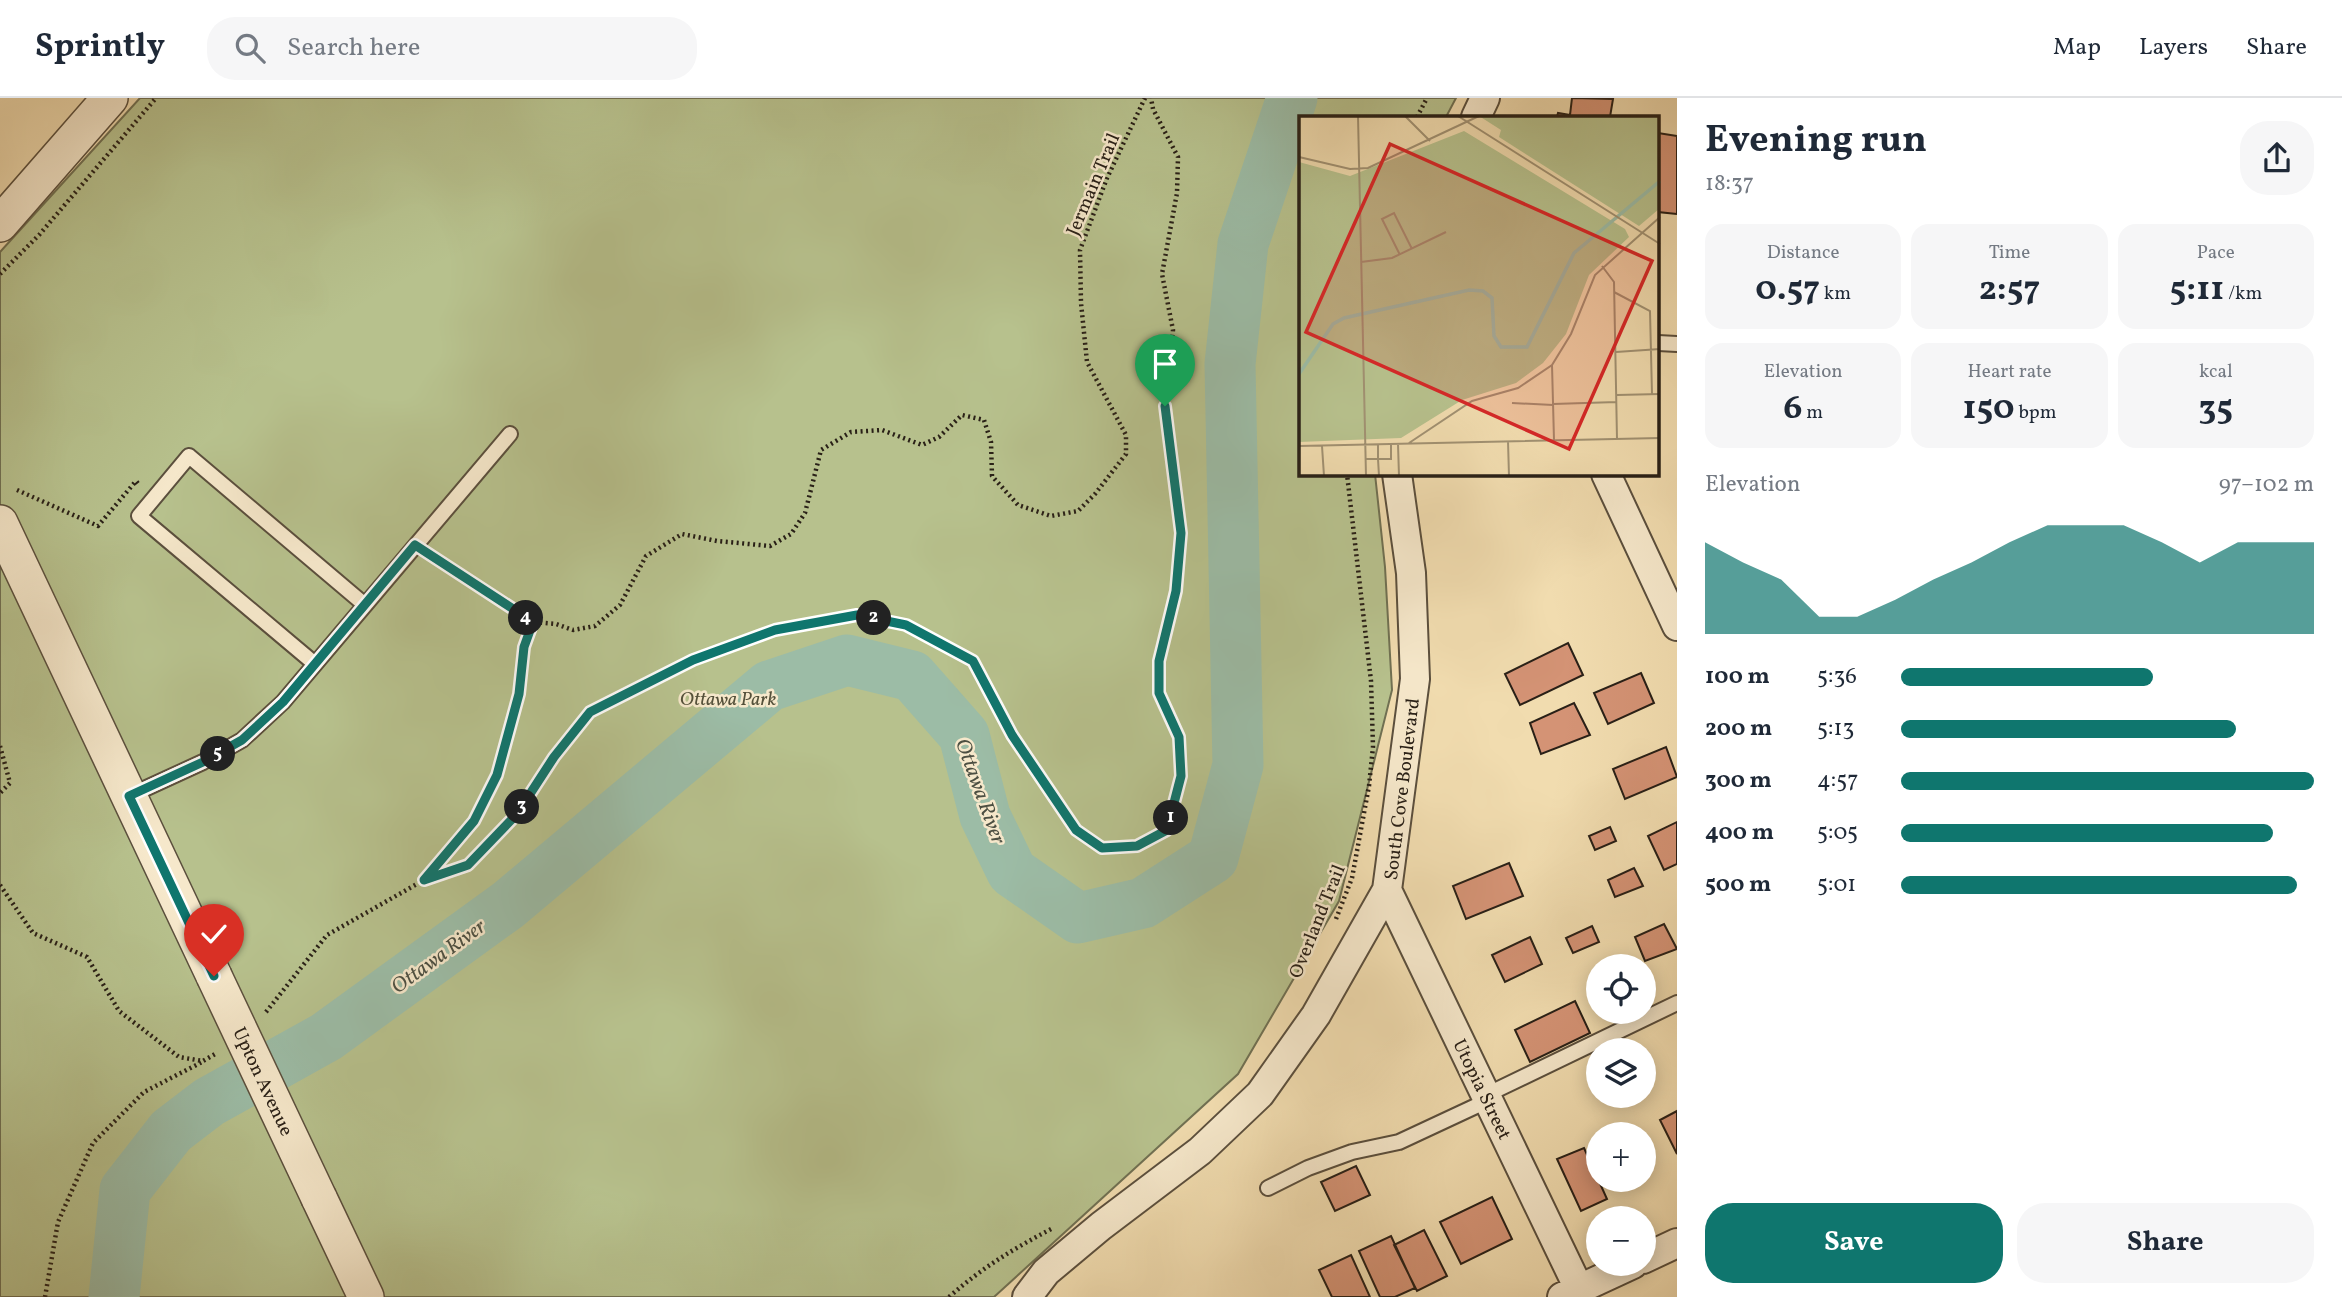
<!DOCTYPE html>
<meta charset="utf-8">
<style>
body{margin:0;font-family:Vollkorn,serif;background:#f6f6f7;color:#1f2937;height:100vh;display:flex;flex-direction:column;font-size:26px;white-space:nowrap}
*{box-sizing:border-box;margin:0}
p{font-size:23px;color:#747a83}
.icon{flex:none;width:38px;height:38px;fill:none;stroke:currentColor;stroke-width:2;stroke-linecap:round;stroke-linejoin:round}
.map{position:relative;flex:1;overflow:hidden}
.drawer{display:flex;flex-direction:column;background:#fff;width:665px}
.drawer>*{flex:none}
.controls{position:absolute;left:1586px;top:856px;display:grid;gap:14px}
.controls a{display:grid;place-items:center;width:70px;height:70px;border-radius:50%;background:#fff;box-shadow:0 4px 18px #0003;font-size:35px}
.pin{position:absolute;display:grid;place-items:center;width:60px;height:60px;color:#fff;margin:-72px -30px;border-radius:50% 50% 50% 0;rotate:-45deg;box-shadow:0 0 7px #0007}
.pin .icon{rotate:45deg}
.km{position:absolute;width:35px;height:35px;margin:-18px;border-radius:50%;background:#222;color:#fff;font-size:19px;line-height:35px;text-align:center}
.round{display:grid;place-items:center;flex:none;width:74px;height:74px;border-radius:28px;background:#f6f6f7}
.summary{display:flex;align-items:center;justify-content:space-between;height:119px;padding:0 28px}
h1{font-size:38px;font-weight:700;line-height:52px}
.stats{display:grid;grid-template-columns:repeat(3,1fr);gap:10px;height:119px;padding:7px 28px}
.stats div{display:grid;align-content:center;border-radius:18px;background:#f6f6f7;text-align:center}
.stats b{font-size:35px;font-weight:700}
.stats small{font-size:19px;font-weight:400}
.stats p{font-size:19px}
.chart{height:196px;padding:14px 28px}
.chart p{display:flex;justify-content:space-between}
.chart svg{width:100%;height:126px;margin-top:7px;fill:#0f766e;opacity:.7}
.action{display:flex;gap:14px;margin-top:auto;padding:14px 28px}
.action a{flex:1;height:80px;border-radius:28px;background:#0f766e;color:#fff;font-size:28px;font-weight:700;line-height:80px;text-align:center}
.action a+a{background:#f6f6f7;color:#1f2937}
ul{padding:0 28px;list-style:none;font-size:23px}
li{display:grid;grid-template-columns:112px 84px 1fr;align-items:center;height:52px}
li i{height:18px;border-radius:9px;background:#0f766e}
header{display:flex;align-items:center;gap:42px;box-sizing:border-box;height:98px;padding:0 35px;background:#fff;border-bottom:2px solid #e0e1e3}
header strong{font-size:33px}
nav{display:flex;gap:38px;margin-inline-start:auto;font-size:24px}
.search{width:490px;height:63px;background:#f6f6f7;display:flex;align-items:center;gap:18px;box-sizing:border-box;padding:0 24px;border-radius:28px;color:#747a83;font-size:26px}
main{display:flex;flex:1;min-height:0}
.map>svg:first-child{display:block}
.green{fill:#b7c18d;stroke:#707052;stroke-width:2}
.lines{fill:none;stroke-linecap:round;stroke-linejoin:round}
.river{stroke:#9cbca6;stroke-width:51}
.building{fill:#d49375;stroke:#292017;stroke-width:2}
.service-casing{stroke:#5b4f3d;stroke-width:18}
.minor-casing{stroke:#5b4f3d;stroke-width:32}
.tertiary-casing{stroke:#5b4f3d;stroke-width:38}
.path{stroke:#292017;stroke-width:4.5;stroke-dasharray:2 3.5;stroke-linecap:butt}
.service{stroke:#f6e8cb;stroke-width:14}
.minor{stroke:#f6e8cb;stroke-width:28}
.tertiary{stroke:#f6e8cb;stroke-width:35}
.tertiary-bridge-casing{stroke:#5b4f3d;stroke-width:38;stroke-linecap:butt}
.tertiary-bridge{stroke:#f6e8cb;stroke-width:35}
.route-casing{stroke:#fff;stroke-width:14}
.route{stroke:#0f766e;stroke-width:9}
.labels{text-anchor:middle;stroke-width:5;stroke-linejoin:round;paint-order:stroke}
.street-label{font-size:19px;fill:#292017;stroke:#f6e8cb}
.park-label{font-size:19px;font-style:italic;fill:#54503a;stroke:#f6e8cb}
.water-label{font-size:21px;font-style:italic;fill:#4c4f42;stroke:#f6e8cb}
.inset-river{fill:none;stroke:#9cbca6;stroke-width:3.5}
.inset-road{fill:none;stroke:#a19172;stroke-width:2}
.view{fill:#d62828;fill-opacity:0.15;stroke:#d62828;stroke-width:3.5}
.inset-edge{fill:none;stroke:#292017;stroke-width:3.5}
</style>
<header>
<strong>Sprintly</strong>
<div class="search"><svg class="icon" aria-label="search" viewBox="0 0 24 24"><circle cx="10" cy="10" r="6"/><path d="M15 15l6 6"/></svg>Search here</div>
<nav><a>Map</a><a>Layers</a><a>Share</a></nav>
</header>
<main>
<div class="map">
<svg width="1677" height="1199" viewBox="0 0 1677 1199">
<rect width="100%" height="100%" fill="#f1dcaf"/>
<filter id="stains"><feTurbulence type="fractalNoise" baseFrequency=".00286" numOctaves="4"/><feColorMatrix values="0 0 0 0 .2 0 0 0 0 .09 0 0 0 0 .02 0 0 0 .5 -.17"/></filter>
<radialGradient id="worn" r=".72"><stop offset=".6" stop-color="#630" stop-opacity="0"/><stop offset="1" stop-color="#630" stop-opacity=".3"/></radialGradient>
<path class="green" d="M140,0H1456L1446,19H1301V376H1375L1385,469L1392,592L1339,803L1238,976L994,1199H0V154Z"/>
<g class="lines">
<path class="river" d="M114,1199L125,1092L171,1033L209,1004L326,939L508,807L769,588L847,562L912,578L964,637L985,718L1012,774L1078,820L1143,805L1213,760L1238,667L1230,266L1243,146L1292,0"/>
</g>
<path class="building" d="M1572,0L1613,1L1610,19H1557L1558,15L1570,17Z
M1658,35L1677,38V116L1658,114Z
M1568,545L1583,577L1520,607L1505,576Z
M1641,575L1654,605L1608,626L1594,595Z
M1574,605L1590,637L1541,656L1530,625Z
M1666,649L1677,679L1625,701L1613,671Z
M1677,724V766L1664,772L1648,738Z
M1610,729L1616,743L1595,752L1589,738Z
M1509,765L1523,798L1466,821L1453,788Z
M1634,770L1643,788L1615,799L1608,782Z
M1664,826L1677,851L1645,863L1635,839Z
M1592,828L1599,844L1573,855L1566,840Z
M1530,839L1542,866L1505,884L1492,857Z
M1575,903L1590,935L1530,964L1515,932Z
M1677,1013V1056L1660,1022Z
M1584,1050L1607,1101L1581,1113L1557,1061Z
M1356,1068L1370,1097L1335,1113L1321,1084Z
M1492,1099L1512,1141L1461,1166L1440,1124Z
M1424,1132L1447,1178L1417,1193L1394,1147Z
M1391,1138L1415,1190L1395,1199H1380L1359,1153Z
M1351,1157L1370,1199H1332L1319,1172Z"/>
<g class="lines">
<g class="service-casing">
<path id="service" d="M1658,245L1677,246
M315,566L139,418L189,358L365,507
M129,698L203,664L242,642L283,604L510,336
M1486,997L1677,905
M1268,1090L1308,1070L1352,1054L1399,1044L1489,1002"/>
</g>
<g class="minor-casing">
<path id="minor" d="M1476,19L1485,0
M1606,376L1677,528
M1387,792L1579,1191
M1643,1161L1677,1145
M1027,1199L1046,1174L1101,1128L1200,1053L1260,996L1316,917L1387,792L1415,581L1411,475L1397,376
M1562,1199L1633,1166"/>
</g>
<g class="tertiary-casing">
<path id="tertiary" d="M0,126L110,0
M0,425L214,878
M319,1100L366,1199"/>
</g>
<path class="path" d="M1417,19L1427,0
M0,176L39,137L156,0
M17,392L98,428L136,383L140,388
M433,459L533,524L556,526L573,532L595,528L620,507L646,458L682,436L717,443L770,448L791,436L805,415L821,352L851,334L882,332L922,347L939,339L962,317L984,322L991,344L992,378L1018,407L1051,418L1078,413L1095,396L1126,356V337L1087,264L1081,205L1080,152L1107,80L1145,0
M0,648L10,685L0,695
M424,782L474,723L497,677L518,596L525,549L533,524
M0,787L33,835L87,859L119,913L179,959L203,963L217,955
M1336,821L1352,780L1369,688L1373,649L1371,583L1347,376
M266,914L327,837L424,782L468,767L517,716L554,659L590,614L693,562L775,532L857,517L906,527L973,563L1012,637L1076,732L1102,750L1137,748L1167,732L1181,678L1179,639L1159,595V563L1176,493L1181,434L1165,308L1173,232L1162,176L1177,95L1178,59L1153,11L1151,0
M45,1199L58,1124L93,1045L144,994L202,964
M949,1199C983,1169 1013,1151 1053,1130"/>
<use href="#service" class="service"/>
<use href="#minor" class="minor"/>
<use href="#tertiary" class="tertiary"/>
<g class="tertiary-bridge-casing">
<path id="tertiary-bridge" d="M214,878L319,1100"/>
</g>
<use href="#tertiary-bridge" class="tertiary-bridge"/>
</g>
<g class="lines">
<g class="route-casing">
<path id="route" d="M214,878L129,698L203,664L242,642L283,604L415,447L533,524L524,549L519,596L497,677L474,723L424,782L468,767L517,716L554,659L590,614L693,562L775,532L857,517L906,527L973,563L1012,637L1076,732L1102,750L1137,748L1167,732L1181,678L1179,639L1159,595V563L1176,493L1181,435L1165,308"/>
</g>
<use href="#route" class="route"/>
</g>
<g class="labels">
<g class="street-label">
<text transform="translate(1092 86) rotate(-67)" y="7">Jermain Trail</text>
<text transform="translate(1401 691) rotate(-83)" y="7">South Cove Boulevard</text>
<text transform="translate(1316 823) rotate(-68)" y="7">Overland Trail</text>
<text transform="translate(264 983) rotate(65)" y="7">Upton Avenue</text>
<text transform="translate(1483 991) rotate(64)" y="7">Utopia Street</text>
</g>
<g class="park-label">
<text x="728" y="607">Ottawa Park</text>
</g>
<g class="water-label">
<text transform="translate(981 693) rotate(70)" y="7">Ottawa River</text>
<text transform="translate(438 858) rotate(-36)" y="7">Ottawa River</text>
</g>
</g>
<g transform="translate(1299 18)">
<rect width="360" height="360" fill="#f1dcaf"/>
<path d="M180,0H360V93L340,110L200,21L202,14ZM165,15L326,113L330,121L290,159L267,218L244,247L217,267L163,284L102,322L0,326V46L51,60Z" fill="#b7c18d"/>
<path class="inset-river" d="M0,258L34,208L45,202L170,174L184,175L193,182L195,220L202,231H228L275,137L361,65"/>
<path class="inset-road" d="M59,0L67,360M106,0L131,25M159,0L361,128M0,41L51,53L69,52L180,0M101,139L83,103L95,97L113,133M62,146L93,142L147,116M303,150L315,166L318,323M315,176L351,195L353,278M317,236L361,233M253,249L255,324M318,279L361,278M213,287L254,289M254,288L318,286M209,325L210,360M110,327L173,285L219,272L253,249L272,218L296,159L361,101M79,328V343H92V328M99,328L100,360M0,330L361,322M23,330L25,360M67,343H79L80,360"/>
<path class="view" d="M91,28L353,145L270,333L7,216Z"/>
<rect width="360" height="360" class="inset-edge"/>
</g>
<rect width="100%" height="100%" filter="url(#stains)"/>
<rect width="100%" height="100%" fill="url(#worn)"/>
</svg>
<div class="controls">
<a><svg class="icon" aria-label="locate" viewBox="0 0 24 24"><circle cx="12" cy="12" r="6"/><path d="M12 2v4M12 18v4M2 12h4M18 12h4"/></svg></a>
<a><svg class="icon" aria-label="layers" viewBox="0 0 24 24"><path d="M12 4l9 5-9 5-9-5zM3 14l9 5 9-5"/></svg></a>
<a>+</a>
<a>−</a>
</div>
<div class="pin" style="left:1165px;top:308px;background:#1e9e55"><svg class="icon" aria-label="arrive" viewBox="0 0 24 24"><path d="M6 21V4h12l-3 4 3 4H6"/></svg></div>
<div class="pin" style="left:214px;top:878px;background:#d93025"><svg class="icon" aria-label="check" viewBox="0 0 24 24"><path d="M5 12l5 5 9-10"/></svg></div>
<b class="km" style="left:1171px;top:720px">1</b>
<b class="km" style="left:874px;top:520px">2</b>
<b class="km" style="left:522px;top:709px">3</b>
<b class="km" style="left:526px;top:520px">4</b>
<b class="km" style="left:218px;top:656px">5</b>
</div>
<section class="drawer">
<div class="summary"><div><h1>Evening run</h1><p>18:37</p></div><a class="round"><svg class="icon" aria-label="share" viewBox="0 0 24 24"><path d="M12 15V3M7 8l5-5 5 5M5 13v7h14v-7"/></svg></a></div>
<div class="stats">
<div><p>Distance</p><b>0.57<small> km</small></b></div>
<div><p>Time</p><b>2:57</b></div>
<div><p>Pace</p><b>5:11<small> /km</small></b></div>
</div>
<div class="stats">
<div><p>Elevation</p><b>6<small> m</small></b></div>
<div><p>Heart rate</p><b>150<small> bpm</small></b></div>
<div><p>kcal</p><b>35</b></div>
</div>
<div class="chart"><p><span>Elevation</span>97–102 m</p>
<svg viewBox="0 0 160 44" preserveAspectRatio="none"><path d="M0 44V12L10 19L20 25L30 38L40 38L50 32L60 25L70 19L80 12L90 6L100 6L110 6L120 12L130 19L140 12L150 12L160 12V44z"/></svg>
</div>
<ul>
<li><b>100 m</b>5:36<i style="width:61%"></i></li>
<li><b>200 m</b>5:13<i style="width:81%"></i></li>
<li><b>300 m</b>4:57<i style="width:100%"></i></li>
<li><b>400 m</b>5:05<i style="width:90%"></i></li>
<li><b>500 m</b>5:01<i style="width:96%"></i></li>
</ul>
<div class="action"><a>Save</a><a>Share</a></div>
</section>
</main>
